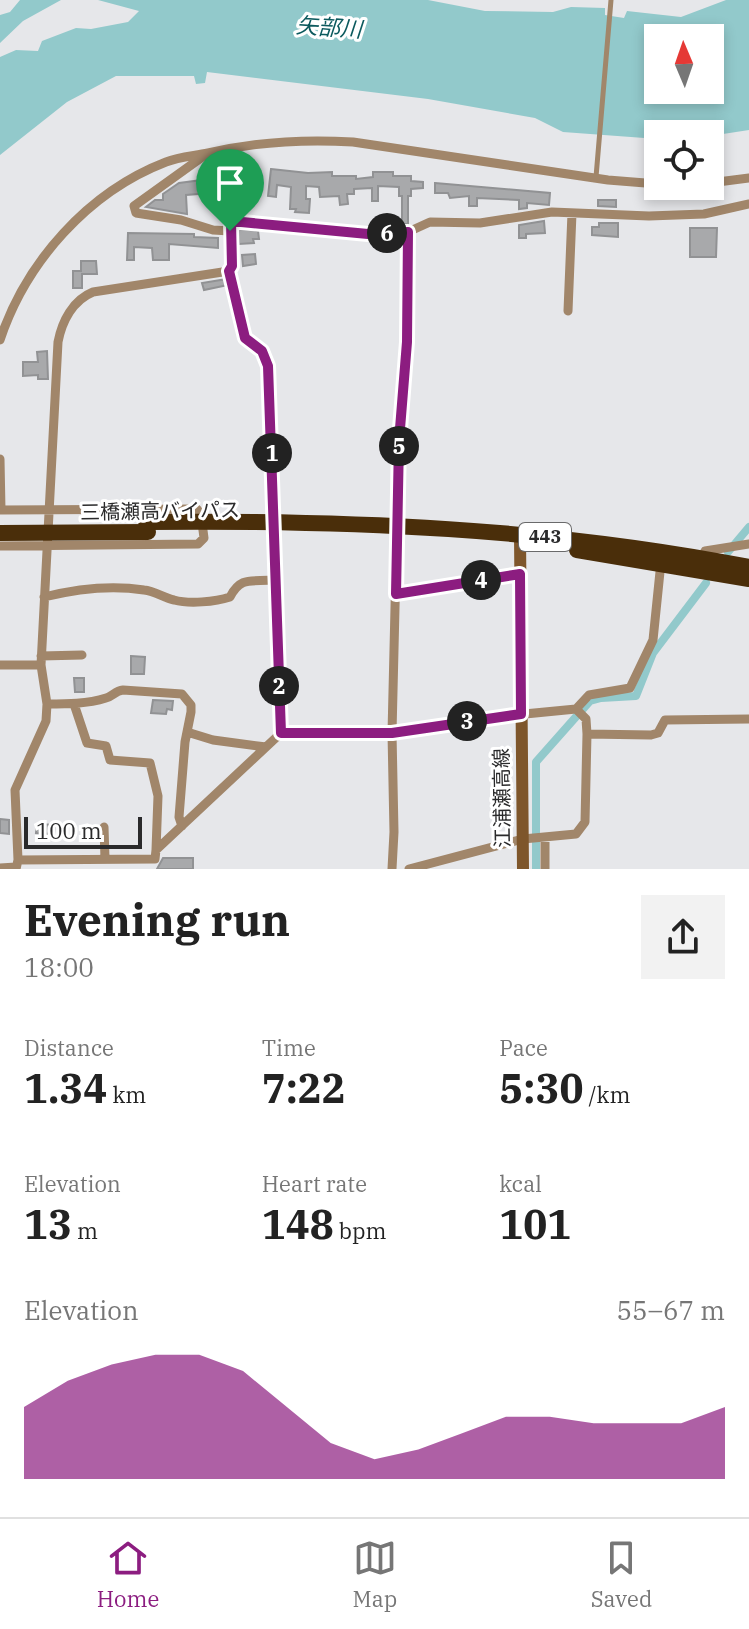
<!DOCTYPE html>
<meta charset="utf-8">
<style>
body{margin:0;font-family:"IBM Plex Serif","Noto Sans JP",serif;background:#f2f2f2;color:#222;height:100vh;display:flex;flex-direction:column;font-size:30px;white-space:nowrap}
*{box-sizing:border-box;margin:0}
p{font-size:26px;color:#767676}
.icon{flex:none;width:44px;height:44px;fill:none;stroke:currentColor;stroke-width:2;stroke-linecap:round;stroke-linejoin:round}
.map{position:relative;height:869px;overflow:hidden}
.side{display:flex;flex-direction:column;background:#fff;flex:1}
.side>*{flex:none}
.needle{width:52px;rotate:358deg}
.buttons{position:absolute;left:644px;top:24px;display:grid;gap:16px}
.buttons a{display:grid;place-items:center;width:80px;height:80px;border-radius:0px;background:#fff;box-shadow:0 4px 12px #0003;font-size:40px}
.scale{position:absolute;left:24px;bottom:20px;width:118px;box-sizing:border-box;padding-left:8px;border:4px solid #2a2a2b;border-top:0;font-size:22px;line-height:28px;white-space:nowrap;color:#2a2a2b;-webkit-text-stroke:6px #fff;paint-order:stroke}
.pin{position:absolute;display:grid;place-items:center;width:68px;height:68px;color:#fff;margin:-82px -34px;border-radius:50% 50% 50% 0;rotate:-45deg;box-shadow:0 0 8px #0007}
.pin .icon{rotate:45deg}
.km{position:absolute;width:40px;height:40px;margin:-20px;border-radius:50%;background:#222;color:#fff;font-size:22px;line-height:40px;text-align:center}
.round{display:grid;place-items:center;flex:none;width:84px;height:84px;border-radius:0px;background:#f2f2f2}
.headline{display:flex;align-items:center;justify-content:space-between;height:136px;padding:0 24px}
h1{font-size:44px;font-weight:700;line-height:60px}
.stats{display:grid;grid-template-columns:repeat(3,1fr);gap:12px;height:136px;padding:8px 24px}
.stats div{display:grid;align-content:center}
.stats b{font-size:40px;font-weight:700}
.stats small{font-size:22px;font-weight:400}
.stats p{font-size:22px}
.chart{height:224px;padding:16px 24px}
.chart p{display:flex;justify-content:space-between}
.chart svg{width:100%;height:144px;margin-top:8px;fill:#8c1d80;opacity:.7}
.tab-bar{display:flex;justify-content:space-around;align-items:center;height:112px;border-top:2px solid #e0e0e0;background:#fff;font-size:22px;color:#767676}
.tab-bar a{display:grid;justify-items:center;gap:4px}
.tab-bar .on{color:#8c1d80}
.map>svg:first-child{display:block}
.water{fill:#92c9cb;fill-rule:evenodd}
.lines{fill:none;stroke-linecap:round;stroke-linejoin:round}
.canal{stroke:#92c9cb;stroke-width:8}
.building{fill:#a8a9ab;stroke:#919294;stroke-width:2}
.path{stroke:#7f8082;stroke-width:2;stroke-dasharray:4 6;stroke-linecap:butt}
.service{stroke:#a1866a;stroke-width:5}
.minor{stroke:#a1866a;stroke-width:9}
.secondary{stroke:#7e562b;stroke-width:12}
.trunk{stroke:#4a2e0a;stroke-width:16}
.trunk-bridge{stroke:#4a2e0a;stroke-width:16}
.route-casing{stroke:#fff;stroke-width:16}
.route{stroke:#8c1d80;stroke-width:10}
.labels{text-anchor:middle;stroke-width:6;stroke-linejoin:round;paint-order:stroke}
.shield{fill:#fff;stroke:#6a6a6b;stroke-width:2}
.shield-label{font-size:18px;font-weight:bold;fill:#2a2a2b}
.street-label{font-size:20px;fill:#2a2a2b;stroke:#fff}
.water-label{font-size:22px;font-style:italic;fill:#0c5a5e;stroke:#fff}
</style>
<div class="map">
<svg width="749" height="869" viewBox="0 0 749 869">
<rect width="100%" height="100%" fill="#e6e7ea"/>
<path class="water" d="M20,0H61L23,21L0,43V15L10,12Z
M98,0H428L485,11L553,12L571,7L605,8V15L624,18L627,11L681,17L726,0H749V130L710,136L658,134V139L563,132L535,118L428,99L207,72L205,83L196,84L194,76H116L67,102L0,155V57L16,50L38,51L42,41L76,28L91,29L128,22L139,11ZM658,38H710V90H658Z"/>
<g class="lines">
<path class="canal" d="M728,552L749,527
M536,869V762L590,701L601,698L636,696L653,653L706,583"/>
</g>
<path class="building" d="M271,169L308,173L332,172V176H356V179L373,177V172H393V176H411V181L423,182V188L411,189V196H408V224H402V196H399V187L378,186V201H372V188L354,189V194H347L348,204L340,205L339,196L320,197L319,187L306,186V199H310L309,213L295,212L296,209H290L291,187L277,185L276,197L268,196Z
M246,171L247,195L223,197L222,173Z
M210,179L211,193L186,195L187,214L146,207L155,200H163V194L179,183Z
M435,183L550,193L549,205L527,203V208L519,209V200L477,198V206H469V196L450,198L448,193H435Z
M598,200H616V207L598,206Z
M544,221L545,233L526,234V238H519V225Z
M599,223H618V237L592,235V227H599Z
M690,228H717L716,257H690Z
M239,229L258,231L259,239H253L254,243L239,244Z
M128,233L194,234V237L218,238V248L169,244V260H153L152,248L134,247V260H127Z
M255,254L256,264L243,266L242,255Z
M81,261H96L97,274H82V288H73V271H81Z
M227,279L228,285L204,290L202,283Z
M47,351L48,379H38V375L23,376V362H38L37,352Z
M131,656L145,657L144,674H131Z
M74,678H84V692H75Z
M153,700L173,701L172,710L167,709L166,714L151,713Z
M0,819L9,820V834L0,833Z
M37,824L55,825L54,834L36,833Z
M163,858H193V869H157Z"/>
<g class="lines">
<path class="path" d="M231,280L245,338L262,351L268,366L274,509
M274,573V535"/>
<path class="service" d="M596,177L611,0"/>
<path class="minor" d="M205,155L134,206L136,213L181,220L213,230L230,231
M710,183L749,178
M568,311L572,213
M0,340C26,262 88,192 166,162C179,157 194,156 208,153C255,142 304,139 353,142L608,180L658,184
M0,459L1,510L197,509L201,515L204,538L198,544L0,546
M702,558L705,551L749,544
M396,594L520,574
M44,597C76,589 112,585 144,590C155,591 164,598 174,600C189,604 215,602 230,597C241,576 251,582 274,580L281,733
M41,656L82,655
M0,665H41
M47,704C67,704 87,704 106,698C113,696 115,691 123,690L182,694L191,705V712L185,742L179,817L182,826
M74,704L87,743L106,746L110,760L150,763L158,796L156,850
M576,709L589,695L630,688L653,640L661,562
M187,732L213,740L266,747
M104,827L105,859
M18,860L155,859L156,850L281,733H392L504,716L576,709L586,719L587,734L651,735L658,733L665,720L749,719
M0,868L16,867
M16,869L18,860L15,790L46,721L47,704L41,665L58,342C62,321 73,300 93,292L229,271L232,266L231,221L368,234L408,232L430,222L480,223L552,212L649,216L704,214L749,204
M392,869L394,832L392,733L399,441L407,342L408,232
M409,869L523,839L576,834L585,822L587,734
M545,869V839"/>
<path class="secondary" d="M520,535L523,869"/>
<path class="trunk" d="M146,522C348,520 550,528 749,567
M577,550L749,579"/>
<path class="trunk-bridge" d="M0,533L148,532"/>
</g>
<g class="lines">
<g class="route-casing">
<path id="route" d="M231,221L368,234L408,232L407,342L399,441L396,594L520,574L521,714L392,733H281L268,366L262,351L245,338L229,271L232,266Z"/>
</g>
<use href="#route" class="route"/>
</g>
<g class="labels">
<rect class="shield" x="519" y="523" width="52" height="28" rx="6"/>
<g class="shield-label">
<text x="545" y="543">443</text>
</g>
<g class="street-label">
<text transform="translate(160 511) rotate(-1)" y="7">三橋瀬高バイパス</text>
<text transform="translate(502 798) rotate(-91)" y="7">江浦瀬高線</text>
</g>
<g class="water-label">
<text transform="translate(329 27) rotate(4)" y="8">矢部川</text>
</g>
</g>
</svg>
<div class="buttons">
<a><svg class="needle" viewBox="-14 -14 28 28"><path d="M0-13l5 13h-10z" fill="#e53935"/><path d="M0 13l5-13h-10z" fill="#767676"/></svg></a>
<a><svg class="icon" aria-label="locate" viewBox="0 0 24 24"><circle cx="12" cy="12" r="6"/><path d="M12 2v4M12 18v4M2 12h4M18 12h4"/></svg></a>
</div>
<div class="scale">100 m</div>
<div class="pin" style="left:230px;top:231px;background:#1e9e55"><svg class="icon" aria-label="arrive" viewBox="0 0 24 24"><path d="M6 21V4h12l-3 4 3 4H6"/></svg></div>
<b class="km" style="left:272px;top:453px">1</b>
<b class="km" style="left:279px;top:686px">2</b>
<b class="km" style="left:467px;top:721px">3</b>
<b class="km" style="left:481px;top:580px">4</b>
<b class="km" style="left:399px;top:446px">5</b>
<b class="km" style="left:387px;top:233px">6</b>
</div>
<section class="side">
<div class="headline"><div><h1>Evening run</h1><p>18:00</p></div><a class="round"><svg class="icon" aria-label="share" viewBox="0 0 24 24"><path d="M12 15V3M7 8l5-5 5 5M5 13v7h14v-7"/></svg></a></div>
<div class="stats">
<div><p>Distance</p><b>1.34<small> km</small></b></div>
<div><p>Time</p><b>7:22</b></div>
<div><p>Pace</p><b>5:30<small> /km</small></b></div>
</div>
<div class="stats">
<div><p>Elevation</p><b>13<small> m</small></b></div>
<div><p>Heart rate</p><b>148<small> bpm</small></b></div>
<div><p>kcal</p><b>101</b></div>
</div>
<div class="chart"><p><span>Elevation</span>55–67 m</p>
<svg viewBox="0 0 160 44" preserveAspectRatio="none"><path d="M0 44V22L10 14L20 9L30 6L40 6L50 11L60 22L70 33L80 38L90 35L100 30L110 25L120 25L130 27L140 27L150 27L160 22V44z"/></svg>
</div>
</section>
<nav class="tab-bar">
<a class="on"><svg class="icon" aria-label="home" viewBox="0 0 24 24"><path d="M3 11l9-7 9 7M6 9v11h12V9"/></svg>Home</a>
<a><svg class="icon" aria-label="map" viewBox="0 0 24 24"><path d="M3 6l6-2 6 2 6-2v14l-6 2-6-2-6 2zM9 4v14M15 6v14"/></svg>Map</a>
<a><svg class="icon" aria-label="saved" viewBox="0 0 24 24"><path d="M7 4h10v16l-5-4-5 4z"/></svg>Saved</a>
</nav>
